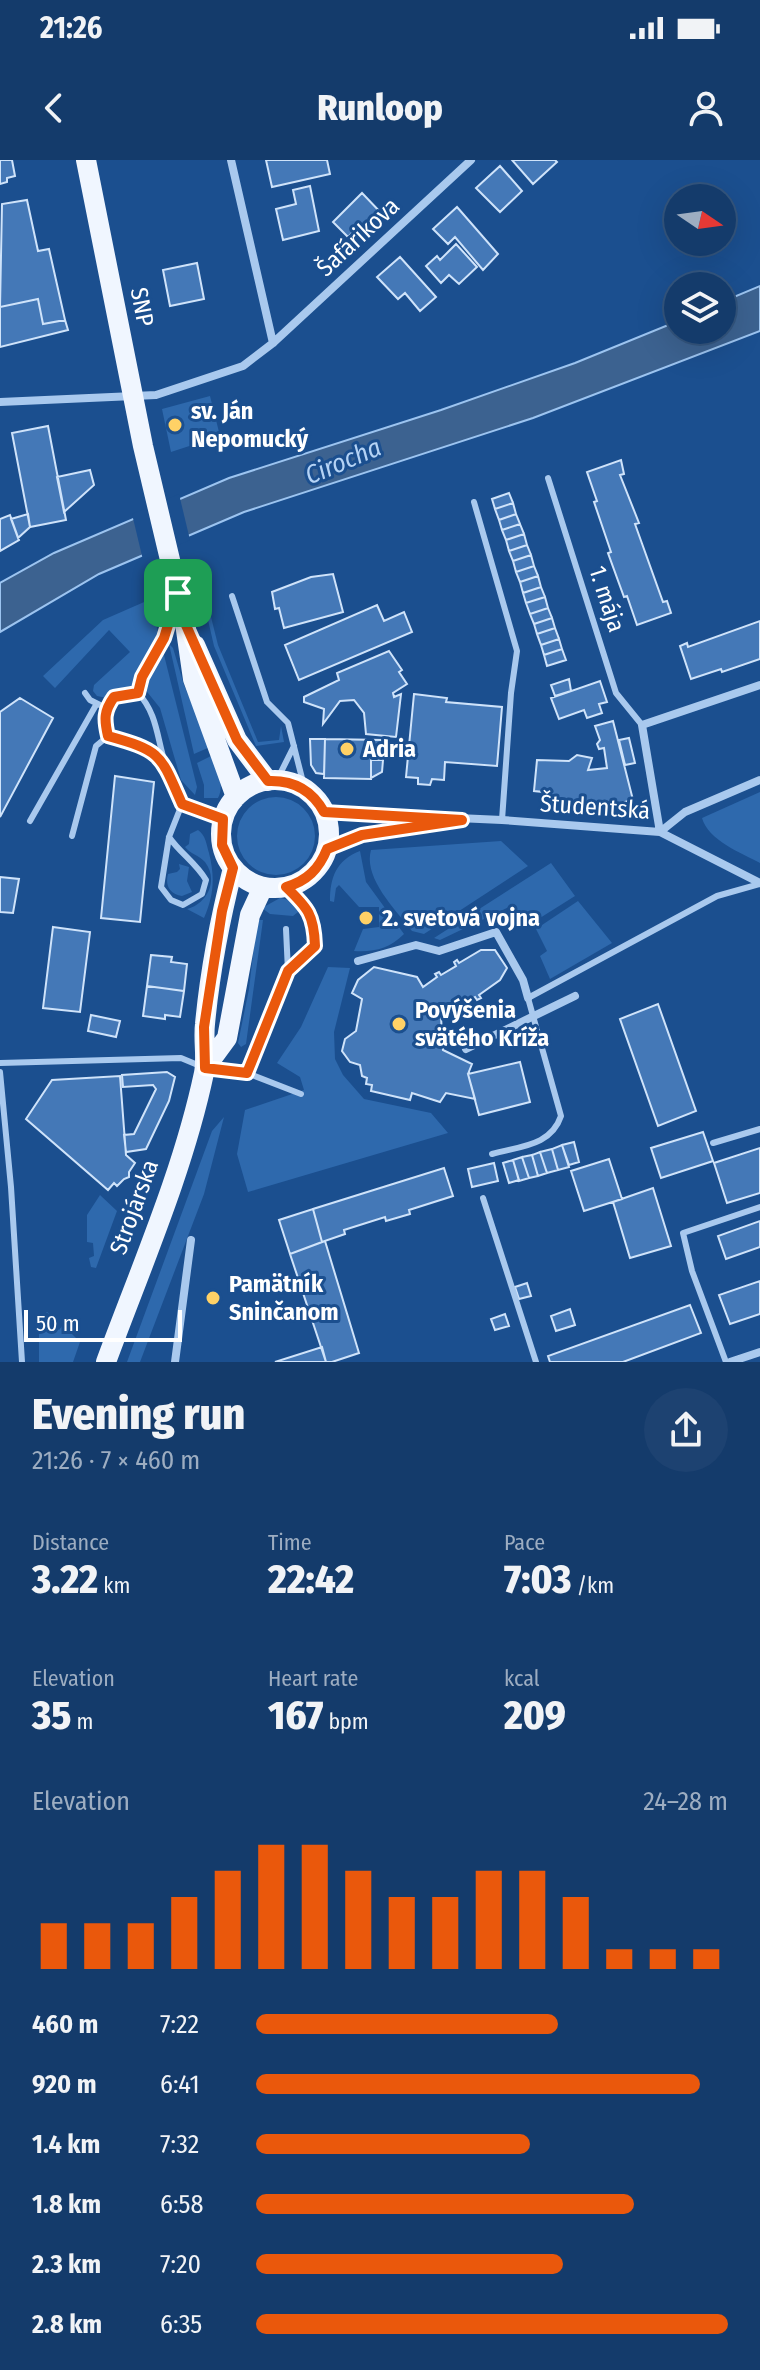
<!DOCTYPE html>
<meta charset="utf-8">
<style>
body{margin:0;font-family:"Fira Sans Condensed",sans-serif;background:#1d4271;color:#f1f3f6;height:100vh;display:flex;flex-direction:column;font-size:30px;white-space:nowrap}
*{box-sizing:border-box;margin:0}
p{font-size:26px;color:#9dadc1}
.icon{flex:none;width:44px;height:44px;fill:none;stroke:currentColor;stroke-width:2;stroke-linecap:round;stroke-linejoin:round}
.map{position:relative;height:1202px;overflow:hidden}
.details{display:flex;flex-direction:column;background:#143b6b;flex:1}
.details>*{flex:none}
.needle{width:52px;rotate:103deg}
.buttons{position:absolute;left:664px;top:24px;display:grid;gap:16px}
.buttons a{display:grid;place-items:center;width:72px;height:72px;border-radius:50%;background:#143b6b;box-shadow:0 8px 32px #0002,0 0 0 2px #33557e;font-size:40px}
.scale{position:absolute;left:24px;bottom:20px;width:158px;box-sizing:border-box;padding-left:8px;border:4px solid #fff;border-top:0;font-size:22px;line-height:28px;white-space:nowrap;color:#fff;-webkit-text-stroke:6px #1b4f8f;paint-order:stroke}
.pin{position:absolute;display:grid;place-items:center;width:68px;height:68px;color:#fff;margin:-34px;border-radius:16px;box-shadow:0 4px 12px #0006}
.round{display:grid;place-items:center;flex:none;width:84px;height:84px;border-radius:42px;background:#1d4271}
.summary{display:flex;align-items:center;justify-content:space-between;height:136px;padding:0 32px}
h1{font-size:44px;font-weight:800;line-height:60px}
.figures{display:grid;grid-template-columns:repeat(3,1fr);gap:12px;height:136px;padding:8px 32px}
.figures div{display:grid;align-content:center}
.figures b{font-size:40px;font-weight:800}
.figures small{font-size:22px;font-weight:400}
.figures p{font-size:22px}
.chart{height:224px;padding:16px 32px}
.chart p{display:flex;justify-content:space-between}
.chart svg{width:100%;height:144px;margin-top:8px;stroke:#ea580c;stroke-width:6}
ul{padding:0 32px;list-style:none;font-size:26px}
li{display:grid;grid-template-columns:128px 96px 1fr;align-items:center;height:60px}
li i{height:20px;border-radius:10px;background:#ea580c}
.status{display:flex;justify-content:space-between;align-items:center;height:56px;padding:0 40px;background:#143b6b;direction:ltr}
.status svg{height:22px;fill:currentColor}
header{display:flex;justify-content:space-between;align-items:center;height:104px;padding:0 32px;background:#143b6b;font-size:36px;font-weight:800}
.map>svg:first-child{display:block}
.green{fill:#2e69ad}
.water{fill:#3c6290;stroke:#9cc4f0;stroke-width:2}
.pier{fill:#1b4f8f}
.building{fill:#4478b7;stroke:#cfe3fa;stroke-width:2}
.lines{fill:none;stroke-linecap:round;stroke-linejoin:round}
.lane{stroke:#a9c9ee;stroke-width:6}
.street{stroke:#a9c9ee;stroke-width:8}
.primary{stroke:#f0f6ff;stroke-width:20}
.route-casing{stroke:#fff;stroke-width:16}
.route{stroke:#ea580c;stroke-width:10}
.poi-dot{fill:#ffd166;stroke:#1b4f8f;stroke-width:3}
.labels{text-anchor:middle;stroke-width:6;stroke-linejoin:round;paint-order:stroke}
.street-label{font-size:24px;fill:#fff;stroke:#1b4f8f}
.poi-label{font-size:24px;font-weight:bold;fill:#fff;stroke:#1b4f8f;text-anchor:start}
.water-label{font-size:26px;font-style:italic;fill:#b5d3f5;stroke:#1b4f8f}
</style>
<div class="status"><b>21:26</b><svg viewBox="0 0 49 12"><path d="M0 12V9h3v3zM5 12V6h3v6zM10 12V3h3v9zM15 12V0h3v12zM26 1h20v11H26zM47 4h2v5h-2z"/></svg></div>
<header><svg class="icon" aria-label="back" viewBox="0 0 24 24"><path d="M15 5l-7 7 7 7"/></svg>Runloop<svg class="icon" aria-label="person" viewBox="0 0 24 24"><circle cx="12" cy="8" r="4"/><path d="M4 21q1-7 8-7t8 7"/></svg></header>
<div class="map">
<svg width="760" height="1202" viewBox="0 0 760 1202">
<rect width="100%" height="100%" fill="#1b4f8f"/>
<path class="green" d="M210,236L220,276L171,292L162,249Z
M205,433L218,485L258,582L279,580L281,566L284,582L256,586L214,486L202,434Z
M151,439L158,473L133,526L122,528L107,538L97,536L93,531L94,525L130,492L109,470L55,528L43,516L103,460Z
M169,484L173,488L184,525L210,587L194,594Z
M162,487L197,627L195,635L181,620L160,548L144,528Z
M213,595C217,609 225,625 218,638H204V625L197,603Z
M760,632V703C741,693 708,680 702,658Z
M237 676a39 39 0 1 1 78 0a39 39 0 1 1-78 0Z
M198,670C206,676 206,683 209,693C215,717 214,735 204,758L187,749C207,744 219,720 205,702C199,695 190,694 185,687L189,684L190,674Z
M501,681L528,706L424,774L412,771C396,750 363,718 371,690Z
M360,691L366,722L404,774C389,789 375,792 354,791L363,769L379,767V747H359L339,725L336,728L334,742L330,741C330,718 336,700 360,691Z
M551,703L575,736L532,763L525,764L513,745L440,780L434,778Z
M179,704L189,707L187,721L192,732L182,736C169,734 165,725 168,714L177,712L180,709Z
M280,738L293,741L302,749L293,756L270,754L262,748Z
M578,741L612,783L550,819L540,796L547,791L536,769Z
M257,760H263L246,884L241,887L238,883L249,829Z
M328,807L350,808L334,872L335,899L343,915L364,939L431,953L448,973L248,1032L237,994L245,950L304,930L300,917L277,903L301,867Z
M224,957L204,1034L140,1202H127L212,971Z
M100,1035L117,1051L96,1108L91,1107L89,1098L94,1096L93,1083L87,1082V1055Z
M47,1152L53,1157L49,1162L59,1170L63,1165L80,1182L73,1202H39V1162Z"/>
<path class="water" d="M760,126V171L533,258L244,352L99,414L0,472V423L54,393L229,318L441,250L575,203L678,161V170H722V142Z"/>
<path class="pier" d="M179,334L190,380L143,400L132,354Z"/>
<path class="building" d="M0,0H12L15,16L7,18V22L0,24Z
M266,0H327L330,14L272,27Z
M512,0H555L557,2L533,24Z
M500,6L522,31L500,52L476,28Z
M310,26L319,71L283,80L276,49L296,44L293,30Z
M362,33L384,56L366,73L359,66L348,77L333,62Z
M27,40L38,91L49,89L65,160L43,164L38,139L0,147L2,44Z
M457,47L498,94L483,110L455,77L448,84L433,69Z
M456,84L477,107L459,124L449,115L441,123L426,106L437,96L440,100Z
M400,97L436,137L420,151L405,133L398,139L377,117Z
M197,103L204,139L170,146L163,110Z
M38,139L43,164L65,160L68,170L0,187V147Z
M48,266L66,360L30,367L12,273Z
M621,300L624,314L620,315L639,363L635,364L663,442L667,441L671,453L637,465L627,436L624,437L608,393L611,392L594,342L597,341L587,312Z
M90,310L94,325L64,352L57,317Z
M509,333L513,343L495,349L492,339Z
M513,343L516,354L499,360L495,349Z
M28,354L30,367L18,378L11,359Z
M516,354L520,364L502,370L499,360Z
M10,355L19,380L0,391V359Z
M520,364L524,374L506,380L502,370Z
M524,374L527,385L509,391L506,380Z
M527,385L531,395L513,401L509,391Z
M531,395L534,406L516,412L513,401Z
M534,406L538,416L520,422L516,412Z
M333,414L343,452L284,468L279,448L275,449L272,432L311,417Z
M538,416L541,427L523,433L520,422Z
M541,427L545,437L526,443L523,433Z
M545,437L548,448L530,454L526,443Z
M377,445L384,461L404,452L412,472L299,520L285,485Z
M548,448L552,458L534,464L530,454Z
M552,458L555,468L537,474L534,464Z
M760,461V499L722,512L721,509L691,519L680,486L687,483L688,487Z
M555,468L559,479L541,485L537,474Z
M559,479L562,489L544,495L541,485Z
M562,489L566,500L547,506L544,495Z
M389,491L402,510L399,512L407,524L393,533L394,537L401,534L396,577L366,574L364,553L354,540L340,541L323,564L324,549L304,542V537L339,520L337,513Z
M569,519L571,531L555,536L551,525Z
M600,521L607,542L599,544L602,553L587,558L584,550L559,559L551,538Z
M414,534L447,538L446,542L502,547L497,606L445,602L444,620L432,619L430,625L418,624V618L406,617Z
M20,538L53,558L0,657V552Z
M613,561L633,640L604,647L542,643L543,632L534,631L537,600L569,601L577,595L592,598L588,610L607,608L604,588L599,589L597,584L600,580L595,566Z
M629,578L635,603L625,605L619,580Z
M310,579H325L324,614L316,613L311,605Z
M325,579L383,580V600H371V619L324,618Z
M371,600H383L382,612L371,618Z
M115,616L154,622L140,762L101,758Z
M0,717L19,719L13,753L0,752Z
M53,767L90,772L80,852L43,848Z
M481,790H495L507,808L500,820L479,835L481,838L477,840L475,837L460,845L463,849L459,851L457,848L441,857L443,890L472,904L468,914L475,939L446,933L440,942L412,933L410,940L371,931L372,925L366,924L367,918L362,916L360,905L350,902L342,891L345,879L356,871L362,839L352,833L358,820L374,807L417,817L423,827L437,817L435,814L439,812L441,815L456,806L454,802L457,800L459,803Z
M151,795L172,797L171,802L187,804L184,831L147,826Z
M147,826L184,831L180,857L165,855V859L143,856Z
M658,844L696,951L658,966L620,859Z
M91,855L120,861L116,877L88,871Z
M520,902L530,942L479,955L468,914Z
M167,912L175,917L169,941L146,989L126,992L124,975L134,974L156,929L153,925L123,927L122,915Z
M120,916L126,995L135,1003L129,1012V1017L124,1019L117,1026L114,1023L108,1030L26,959L52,920Z
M703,972L713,1001L661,1018L651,988Z
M574,982L579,1002L569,1005L562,985Z
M562,985L569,1007L558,1010L552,989Z
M760,988V1033L727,1043L714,1003Z
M552,989L558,1010L547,1013L540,992Z
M540,992L547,1013L538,1016L532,995Z
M532,995L538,1016L529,1018L522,997Z
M522,997L529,1018L519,1021L513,1000Z
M609,999L622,1039L584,1051L571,1011Z
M513,1000L519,1020L509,1023L503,1003Z
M494,1003L498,1021L472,1027L468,1009Z
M444,1008L453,1036L409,1050L410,1054L386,1061L385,1057L344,1070L345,1074L322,1082L313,1049Z
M653,1028L671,1086L630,1098L613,1042Z
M313,1049L322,1082L290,1094L279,1060Z
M760,1061V1087L726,1099L718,1076Z
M325,1081L359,1193L332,1202H326L290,1094Z
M760,1121V1154L730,1164L719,1135Z
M527,1123L531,1136L519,1139L515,1127Z
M690,1145L701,1173L623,1202H550L548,1196Z
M570,1149L575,1165L556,1171L551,1156Z
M505,1154L509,1166L495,1170L491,1159Z
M322,1187L326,1202H275Z"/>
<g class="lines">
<path class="lane" d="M548,318L616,533L642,565
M474,342L517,491L511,533L502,660
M232,436L267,542L288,563L305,630
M85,533L90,540L100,545
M138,533L142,517L164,478L173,448
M165,604L147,587L108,576L105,550L114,537L138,533C157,553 157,578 165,603C168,617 176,631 182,644L223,659
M277,620L294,586
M30,661L96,545
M72,676L96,586L108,576
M169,677C180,693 196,703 206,720L202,734L183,745L171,740L161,727L169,677L182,644
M286,727C308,749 314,755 315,786L288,811
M0,903L181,898L205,908L247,913L288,811L286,769
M0,912L11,1027L22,1202
M247,913L301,934
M713,983L760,969
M492,994C520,986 551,986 561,956L528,838L717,736L760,724
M483,1038L536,1202
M726,1202L692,1111L683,1073L760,1047"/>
<path class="street" d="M231,0L273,183
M0,242L156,235L243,206L273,183L471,0
M324,652L502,660L660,672L760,723
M660,672L642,565L760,525
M660,672L685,652L760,620
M327,689L362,675L446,662
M358,801L416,785L439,791L496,772L523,820L528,838
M466,889L575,836
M175,1202L191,1080
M730,1202L760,1192"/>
<path class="primary" d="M86,0L143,286L185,463L193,519L236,637
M195,485L237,580L268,621
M221 674a54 54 0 1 1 108 0a54 54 0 1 1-108 0Z
M205,908L227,878L250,755L263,727
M106,1202C141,1107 183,1012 204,913C207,897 203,880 205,864C210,811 220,759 233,708"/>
</g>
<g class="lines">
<g class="route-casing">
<path id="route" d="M178,433L185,463L237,580L268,621C293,620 312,630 324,652L462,660L362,675L327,689C319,709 307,721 286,727C308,748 314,755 315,786L288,811L247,913L205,908L204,867L222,751L233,708L222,685L223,659L182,644C160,594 162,591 108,576C104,559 104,551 114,537L138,533L142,517L164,478Z"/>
</g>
<use href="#route" class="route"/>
</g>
<g class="poi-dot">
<circle cx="175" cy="265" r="8"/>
<circle cx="347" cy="589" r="8"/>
<circle cx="366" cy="758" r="8"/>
<circle cx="399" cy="864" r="8"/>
<circle cx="213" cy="1138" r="8"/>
</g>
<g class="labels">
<g class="street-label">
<text transform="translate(358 77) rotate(-43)" y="8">Šafárikova</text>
<text transform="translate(142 147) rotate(79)" y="8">SNP</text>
<text transform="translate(607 439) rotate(72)" y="8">1. mája</text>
<text transform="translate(595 647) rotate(4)" y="8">Študentská</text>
<text transform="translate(134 1047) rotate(-70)" y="8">Strojárska</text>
</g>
<g class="poi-label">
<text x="191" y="259">sv. Ján<tspan x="191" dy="28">Nepomucký</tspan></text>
<text x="363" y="597">Adria</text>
<text x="382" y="766">2. svetová vojna</text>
<text x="415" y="858">Povýšenia<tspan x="415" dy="28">svätého Kríža</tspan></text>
<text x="229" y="1132">Pamätník<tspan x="229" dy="28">Sninčanom</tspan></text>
</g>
<g class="water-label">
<text transform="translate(343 301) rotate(-23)" y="9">Cirocha</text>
</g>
</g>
</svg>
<div class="buttons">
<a><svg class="needle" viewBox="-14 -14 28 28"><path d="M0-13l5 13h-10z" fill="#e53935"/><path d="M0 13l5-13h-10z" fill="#9dadc1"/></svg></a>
<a><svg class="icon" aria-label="layers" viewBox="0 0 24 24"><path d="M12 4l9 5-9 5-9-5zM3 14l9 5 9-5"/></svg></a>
</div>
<div class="scale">50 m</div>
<div class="pin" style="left:178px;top:433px;background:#1e9e55"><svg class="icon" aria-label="arrive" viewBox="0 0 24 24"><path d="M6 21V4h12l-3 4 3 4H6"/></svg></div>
</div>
<section class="details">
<div class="summary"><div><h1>Evening run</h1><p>21:26 · 7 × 460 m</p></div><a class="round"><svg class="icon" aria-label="share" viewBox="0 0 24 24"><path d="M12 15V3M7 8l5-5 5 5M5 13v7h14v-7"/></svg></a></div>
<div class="figures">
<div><p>Distance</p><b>3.22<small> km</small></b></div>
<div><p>Time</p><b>22:42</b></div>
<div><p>Pace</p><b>7:03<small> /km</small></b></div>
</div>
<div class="figures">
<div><p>Elevation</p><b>35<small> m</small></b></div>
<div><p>Heart rate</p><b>167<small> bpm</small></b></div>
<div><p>kcal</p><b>209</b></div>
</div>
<div class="chart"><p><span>Elevation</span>24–28 m</p>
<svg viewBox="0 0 160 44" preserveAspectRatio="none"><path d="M5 44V30M15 44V30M25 44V30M35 44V22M45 44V14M55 44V6M65 44V6M75 44V14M85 44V22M95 44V22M105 44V14M115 44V14M125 44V22M135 44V38M145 44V38M155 44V38"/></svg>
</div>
<ul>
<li><b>460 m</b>7:22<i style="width:64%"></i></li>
<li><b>920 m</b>6:41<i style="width:94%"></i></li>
<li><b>1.4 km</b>7:32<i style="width:58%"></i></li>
<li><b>1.8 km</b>6:58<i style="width:80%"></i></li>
<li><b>2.3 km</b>7:20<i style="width:65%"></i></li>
<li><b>2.8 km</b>6:35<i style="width:100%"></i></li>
</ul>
</section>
